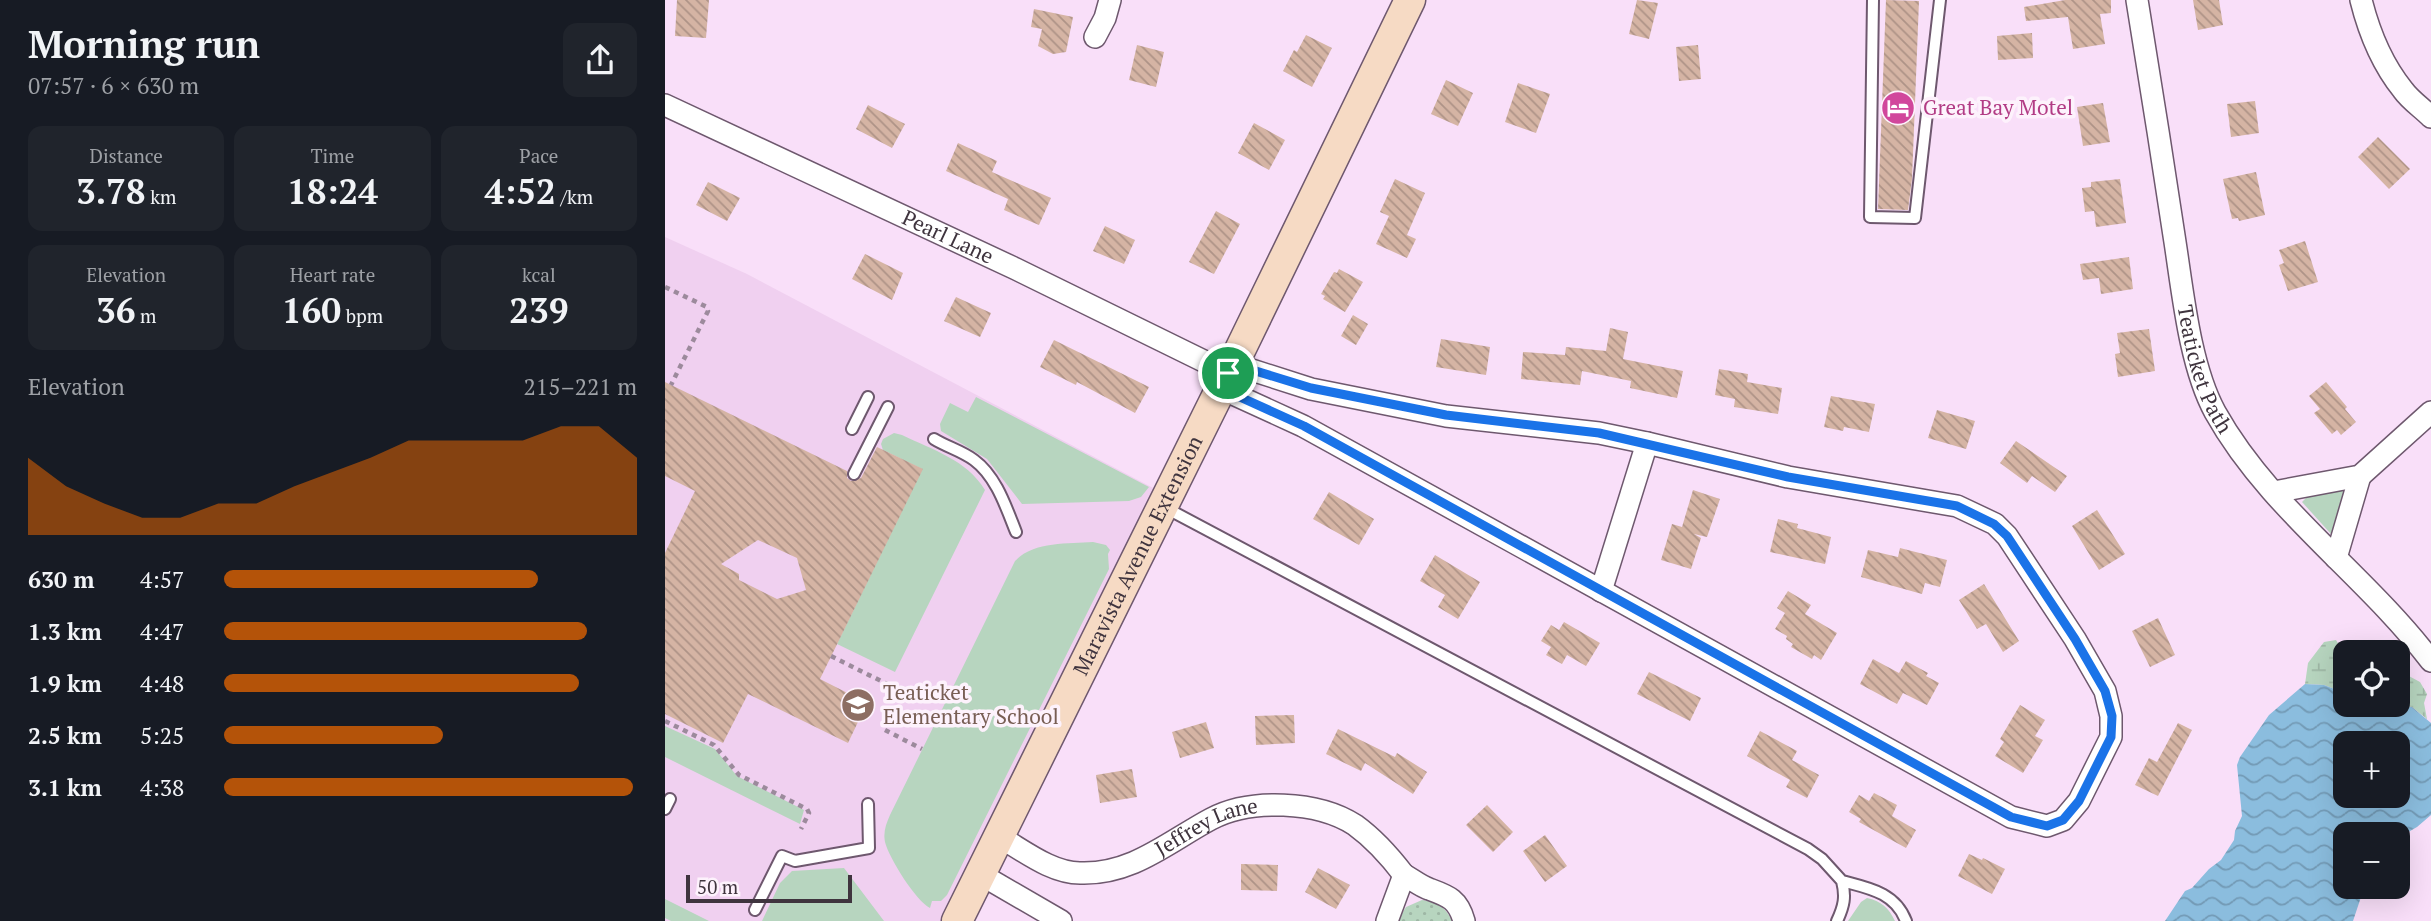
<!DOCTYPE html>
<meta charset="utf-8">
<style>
body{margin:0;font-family:"PT Serif",serif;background:#20242c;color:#f1f3f6;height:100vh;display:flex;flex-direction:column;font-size:26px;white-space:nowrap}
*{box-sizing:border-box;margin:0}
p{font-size:23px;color:#9ea1a6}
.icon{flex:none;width:38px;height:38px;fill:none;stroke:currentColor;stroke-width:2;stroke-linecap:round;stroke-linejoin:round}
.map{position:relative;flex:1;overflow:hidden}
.details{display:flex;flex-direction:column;background:#171b24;width:665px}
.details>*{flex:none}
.controls{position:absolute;left:1668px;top:640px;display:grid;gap:14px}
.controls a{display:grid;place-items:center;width:77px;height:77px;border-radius:14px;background:#171b24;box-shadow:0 7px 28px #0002;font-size:35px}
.scale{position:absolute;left:21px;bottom:18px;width:166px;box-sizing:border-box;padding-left:7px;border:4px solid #3f343e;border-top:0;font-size:19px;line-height:24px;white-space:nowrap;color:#3f343e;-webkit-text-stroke:5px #fdf2fc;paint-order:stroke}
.pin{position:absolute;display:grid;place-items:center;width:60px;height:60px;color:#fff;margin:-30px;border:4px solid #fff;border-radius:50%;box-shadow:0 2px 7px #0007}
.round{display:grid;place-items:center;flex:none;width:74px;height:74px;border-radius:14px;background:#20242c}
.overview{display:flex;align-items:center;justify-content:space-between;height:119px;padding:0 28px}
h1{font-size:38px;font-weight:600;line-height:52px}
.stats{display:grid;grid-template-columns:repeat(3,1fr);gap:10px;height:119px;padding:7px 28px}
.stats div{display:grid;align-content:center;border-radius:14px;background:#20242c;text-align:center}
.stats b{font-size:35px;font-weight:600}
.stats small{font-size:19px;font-weight:400}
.stats p{font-size:19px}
.chart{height:196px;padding:14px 28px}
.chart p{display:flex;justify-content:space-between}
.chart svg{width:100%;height:126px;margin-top:7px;fill:#b45309;opacity:.7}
ul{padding:0 28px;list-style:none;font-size:23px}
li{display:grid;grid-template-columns:112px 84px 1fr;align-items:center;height:52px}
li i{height:18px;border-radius:9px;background:#b45309}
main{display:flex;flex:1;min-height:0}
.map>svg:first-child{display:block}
.built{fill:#f0d0f0}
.grass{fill:#b7d5bf}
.wetland{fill:url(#wetland-marsh)}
.garden{fill:url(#garden-dots)}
.water{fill:url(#water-waves);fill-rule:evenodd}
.building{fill:url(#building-back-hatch);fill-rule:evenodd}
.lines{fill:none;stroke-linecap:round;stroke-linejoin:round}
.service-casing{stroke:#6e586e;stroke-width:14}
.minor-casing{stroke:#6e586e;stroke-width:24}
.secondary-casing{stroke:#6e586e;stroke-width:33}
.path{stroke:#9c8a9c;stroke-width:4.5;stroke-dasharray:5 5;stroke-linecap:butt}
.service{stroke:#fff;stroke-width:10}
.minor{stroke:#fff;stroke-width:21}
.secondary{stroke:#f6dac4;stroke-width:30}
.route-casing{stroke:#fff;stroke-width:14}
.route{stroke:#1a73e8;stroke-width:9}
.labels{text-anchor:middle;stroke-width:7;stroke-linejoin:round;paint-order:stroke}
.hotel-label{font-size:21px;fill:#b23c85;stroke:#fdf2fc;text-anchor:start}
.street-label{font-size:21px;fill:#3f343e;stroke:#fdf2fc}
.education-label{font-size:21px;fill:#785e54;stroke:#fdf2fc;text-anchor:start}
</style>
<main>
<section class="details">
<div class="overview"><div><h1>Morning run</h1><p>07:57 · 6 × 630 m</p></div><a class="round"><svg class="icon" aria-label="share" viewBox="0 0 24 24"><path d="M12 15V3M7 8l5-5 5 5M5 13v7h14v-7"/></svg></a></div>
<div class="stats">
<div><p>Distance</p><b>3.78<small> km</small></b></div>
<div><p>Time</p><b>18:24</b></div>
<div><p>Pace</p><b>4:52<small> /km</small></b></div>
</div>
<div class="stats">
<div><p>Elevation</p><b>36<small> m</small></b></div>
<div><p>Heart rate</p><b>160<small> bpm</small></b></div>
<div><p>kcal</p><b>239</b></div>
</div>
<div class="chart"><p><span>Elevation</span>215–221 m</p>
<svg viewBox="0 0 160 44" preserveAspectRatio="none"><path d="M0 44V17L10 27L20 33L30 38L40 38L50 33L60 33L70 27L80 22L90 17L100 11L110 11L120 11L130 11L140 6L150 6L160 17V44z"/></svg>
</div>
<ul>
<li><b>630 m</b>4:57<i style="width:76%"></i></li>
<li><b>1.3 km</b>4:47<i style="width:88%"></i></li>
<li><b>1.9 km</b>4:48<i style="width:86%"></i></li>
<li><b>2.5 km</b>5:25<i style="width:53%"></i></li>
<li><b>3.1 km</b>4:38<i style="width:99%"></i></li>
</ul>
</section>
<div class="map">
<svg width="1766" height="921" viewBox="0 0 1766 921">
<defs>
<pattern id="wetland-marsh" width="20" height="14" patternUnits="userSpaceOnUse" patternTransform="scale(1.75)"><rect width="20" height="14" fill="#b7d5bf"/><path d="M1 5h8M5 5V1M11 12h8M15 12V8" fill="none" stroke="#9eb7a5"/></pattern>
<pattern id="garden-dots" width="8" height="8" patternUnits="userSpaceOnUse" patternTransform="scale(1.75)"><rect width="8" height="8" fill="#b7d5bf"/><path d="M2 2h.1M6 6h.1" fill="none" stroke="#9eb7a5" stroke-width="1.8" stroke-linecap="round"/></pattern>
<pattern id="water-waves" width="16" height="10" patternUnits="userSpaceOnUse" patternTransform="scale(1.75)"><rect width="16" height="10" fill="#8bbdde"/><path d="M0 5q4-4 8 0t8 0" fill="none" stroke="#739ab5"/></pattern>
<pattern id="building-back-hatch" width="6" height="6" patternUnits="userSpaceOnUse" patternTransform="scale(1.75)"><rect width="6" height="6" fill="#d5b4a4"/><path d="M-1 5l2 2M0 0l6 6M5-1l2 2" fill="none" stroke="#ae9387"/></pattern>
</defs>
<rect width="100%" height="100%" fill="#f9dff9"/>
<path class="built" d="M0,237L82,274L492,490L280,921H0Z"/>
<path class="grass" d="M311,397L484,487L476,497L464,501L357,504L322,459L276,431L275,424L285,403L303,412Z
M229,433L237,435C268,450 302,460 320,490L230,672L172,644L257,469L218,450L216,444L218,439Z
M1683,485L1668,534H1666L1637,502L1645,494Z
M428,542L441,545L445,550L443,554L444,569L282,895L276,901H267L265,908C251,901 224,858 220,842C218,832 221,824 225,815L350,561C369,541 403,544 428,542Z
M0,726L50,749L72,776L139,810L135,824L0,757Z
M179,868L219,921H97L115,883L127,871Z
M1202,898C1216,901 1224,908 1230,921H1183L1196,902Z
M0,899L44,921H6L0,918Z"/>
<path class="wetland" d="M1671,640L1680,655V693L1659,685L1640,684L1643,663L1659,642Z
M1742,675L1755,682L1762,694L1759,703L1762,719L1747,707L1733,705V679Z"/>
<path class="garden" d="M757,900C772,902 781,907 787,921H732L741,907Z"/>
<path class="water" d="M1640,684L1659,685L1680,693V705L1747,707L1766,723V815L1752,827L1733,838L1732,835H1680V887H1698V891L1688,921H1500L1520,891L1527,888L1544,869L1556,860L1569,840L1570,831L1577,816L1572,765L1575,757L1604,715ZM1680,744H1732V796H1680Z"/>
<path class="building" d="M12,0H44L41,38L10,36Z
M972,0L993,3L984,39L964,34Z
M1221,0L1254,1L1247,179L1243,210L1213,209Z
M1400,0H1446V13L1435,14L1440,44L1408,49L1403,17L1361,21L1359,7Z
M1528,0H1554L1558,25L1533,30Z
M369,9L408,17L401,52L388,54L373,46L377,29L366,27Z
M1367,33L1368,58L1333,60L1332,36Z
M641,35L667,48L647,87L618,71L629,50L632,52Z
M472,45L499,52L491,87L464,80Z
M1033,45L1036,79L1014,81L1011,47Z
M781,80L808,93L793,126L766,114Z
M853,83L885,94L871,133L840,122Z
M1590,101L1594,133L1566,137L1562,104Z
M1438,103L1445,142L1418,146L1412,107Z
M203,105L240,124L227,148L191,129Z
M589,123L620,140L604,170L573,153Z
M1713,137L1745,169L1724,189L1693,157Z
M293,143L332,161L327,172L386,198L374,225L339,210L343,199L281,171Z
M1591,172L1600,215L1574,221L1573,218L1567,219L1558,179Z
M730,179L760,193L742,235L751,239L742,258L711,244L724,216L715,212Z
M1455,179L1461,223L1431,227L1429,211L1420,212L1417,188L1426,187V182Z
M43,182L75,198L62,221L31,205Z
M551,211L575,224L549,274L524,262Z
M440,226L470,240L459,264L428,251Z
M1640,241L1653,282L1623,291L1614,265L1619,263L1614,250Z
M200,254L238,273L227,300L187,279Z
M1464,257L1468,289L1436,294L1434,278L1418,280L1415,264Z
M674,269L698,282L680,312L658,299L660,296L656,294L669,272L672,273Z
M291,297L326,313L315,337L279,321Z
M688,315L703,324L691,345L676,336Z
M945,328L963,332L958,359L1018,371L1012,398L965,388L966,381L917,371L915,385L856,379L858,352L900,355L901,347L941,351Z
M1484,329L1490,371L1453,377L1450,354L1455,353L1452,333Z
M776,339L825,347L821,375L771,367Z
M389,340L484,387L470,413L412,382L411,385L375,367Z
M1054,369L1083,374L1082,382L1117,388L1113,414L1069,407L1070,399L1050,395Z
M0,382L182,471V478L186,481L196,478L212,447L258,469L155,679L202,703L183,743L83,694L58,743L0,714V553L30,491L0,476ZM93,540L132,558L141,590L112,599L74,580V574L56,564Z
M1661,382L1682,407L1680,409L1691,422L1676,435L1672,430L1667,434L1649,413L1655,409L1644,396Z
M1166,396L1210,404L1204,432L1179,427L1178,431L1159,427Z
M1272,410L1310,421L1301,449L1263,438Z
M1351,441L1402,476L1390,492L1367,476L1362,483L1335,463Z
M1028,490L1055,499L1042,537L1029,534L1036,538L1026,569L996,560L1007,524L1017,527Z
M664,492L709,519L694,545L648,519Z
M1432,510L1460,554L1434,570L1407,526Z
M1113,519L1133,524L1132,528L1166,537L1160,564L1105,552Z
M1235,548L1282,560L1275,587L1260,583L1257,594L1196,577L1203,550L1233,557Z
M770,555L815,582L793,619L773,607L780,595L755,581Z
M1319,584L1354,641L1338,652L1321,624L1312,629L1294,600Z
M1123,591L1146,605L1140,614L1172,633L1156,660L1149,655L1147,659L1126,647L1128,644L1121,639L1122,636L1110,629L1120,613L1112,608Z
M1493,618L1510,655L1485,667L1467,631Z
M899,622L935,643L921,666L902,655L897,664L881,655L886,647L876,641L886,625L894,630Z
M1208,659L1234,673L1241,661L1263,673L1261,676L1274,683L1262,705L1238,693L1232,704L1195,684Z
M984,672L1036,698L1025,721L972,694Z
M1355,705L1380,720L1370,736L1378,740L1358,773L1330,756L1339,742L1335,739Z
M629,715L630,743L591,745L590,716Z
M541,722L549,748L515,758L507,732Z
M1513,723L1527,730L1493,796L1470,785L1484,758L1492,762Z
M673,729L730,757L732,753L762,772L748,794L700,763L696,771L661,754Z
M1095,731L1132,751L1127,760L1154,775L1142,798L1121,787L1125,780L1082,756Z
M467,769L472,797L435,803L431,775Z
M1209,793L1232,805L1227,816L1251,830L1241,848L1194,822L1196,819L1184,812L1194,795L1204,801Z
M822,805L848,832L828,852L801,825Z
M880,835L902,866L880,882L858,851Z
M1304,854L1317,860L1318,858L1340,869L1327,894L1293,876Z
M576,864L613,865L612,891L576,890Z
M653,868L685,885L671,909L640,892Z"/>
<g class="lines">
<g class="service-casing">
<path id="service" d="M1208,0L1205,217L1250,218L1275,0
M187,429L203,397
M269,439C282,447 297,451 309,460C331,476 341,507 351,532
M189,474L223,407
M499,507L1143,849L1157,859L1177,881
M0,809L5,799
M90,910L117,856L130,861L204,848L203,804
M1172,921C1179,906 1181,897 1177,881C1203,888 1230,892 1241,921"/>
</g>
<g class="minor-casing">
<g id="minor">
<path id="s1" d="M1472,0C1485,81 1498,161 1510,242C1518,294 1525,366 1550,412C1604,509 1700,574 1766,661"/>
<path d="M1696,0C1704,32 1717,64 1738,90C1745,100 1757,108 1766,117"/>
<path d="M430,37L440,18L445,0"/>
<path id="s2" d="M0,105L351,269L563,373"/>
<path d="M555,388L638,426L1346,817L1382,826L1398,820L1414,801L1446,737V716L1440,691L1410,639L1342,536L1330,524L1292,506L1123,477L982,443L934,433L781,416L646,389L568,364"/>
<path d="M1609,492L1695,476L1766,412"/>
<path d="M1671,558L1695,476"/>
<path d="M936,591L982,443"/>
<path id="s3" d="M333,836C358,850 386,873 415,873C467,875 503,842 546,819C585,798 653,801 690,825C708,838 726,858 739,875"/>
<path d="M315,874L396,921"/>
<path d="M722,921L739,875C747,879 755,886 764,889C783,896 793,899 799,921"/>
</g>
</g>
<g class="secondary-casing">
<g id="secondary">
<path id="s4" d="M292,921L575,350L745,0"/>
</g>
</g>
<path class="path" d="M0,287L42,307L43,311L6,385
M166,656L238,692
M0,721L49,745L74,775L142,809L144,813L136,829
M220,730L257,749"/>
<use href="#service" class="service"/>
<use href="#minor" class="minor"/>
<use href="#secondary" class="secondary"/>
</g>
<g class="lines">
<g class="route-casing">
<path id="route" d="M568,364L646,388L781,415L934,433L1123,477L1292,506L1329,524L1342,536L1410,639L1440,691L1447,716L1446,737L1414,801L1398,820L1382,826L1346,817L639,426L555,388Z"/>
</g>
<use href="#route" class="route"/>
</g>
<defs>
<g id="hotel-disc" transform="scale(1.75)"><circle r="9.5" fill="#d1479c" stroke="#fdf2fc"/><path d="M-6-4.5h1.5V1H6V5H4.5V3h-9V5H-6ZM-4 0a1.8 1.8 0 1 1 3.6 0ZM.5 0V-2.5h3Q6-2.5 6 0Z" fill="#fff"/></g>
<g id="school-disc" transform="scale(1.75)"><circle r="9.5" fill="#8d6e63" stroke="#fdf2fc"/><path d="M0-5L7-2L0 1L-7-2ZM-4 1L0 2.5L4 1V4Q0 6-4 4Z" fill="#fff"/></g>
</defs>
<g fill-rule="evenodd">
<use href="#hotel-disc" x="1233" y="108"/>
<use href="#school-disc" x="193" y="705"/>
</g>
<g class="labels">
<g class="hotel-label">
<text x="1258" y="115">Great Bay Motel</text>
</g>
<g class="street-label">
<text dy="7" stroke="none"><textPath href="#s2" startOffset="312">Pearl Lane</textPath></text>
<text dy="7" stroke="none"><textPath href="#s1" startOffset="376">Teaticket Path</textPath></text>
<text dy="7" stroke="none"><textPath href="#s4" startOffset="408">Maravista Avenue Extension</textPath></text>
<text dy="7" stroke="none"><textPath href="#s3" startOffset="228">Jeffrey Lane</textPath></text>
</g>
<g class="education-label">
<text x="218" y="700">Teaticket<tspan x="218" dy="24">Elementary School</tspan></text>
</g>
</g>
</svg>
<div class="controls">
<a><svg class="icon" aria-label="locate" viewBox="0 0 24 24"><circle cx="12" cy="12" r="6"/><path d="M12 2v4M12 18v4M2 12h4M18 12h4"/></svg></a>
<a>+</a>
<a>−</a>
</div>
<div class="scale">50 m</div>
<div class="pin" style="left:563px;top:373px;background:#1e9e55"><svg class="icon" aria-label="arrive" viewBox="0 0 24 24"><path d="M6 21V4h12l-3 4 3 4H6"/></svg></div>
</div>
</main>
